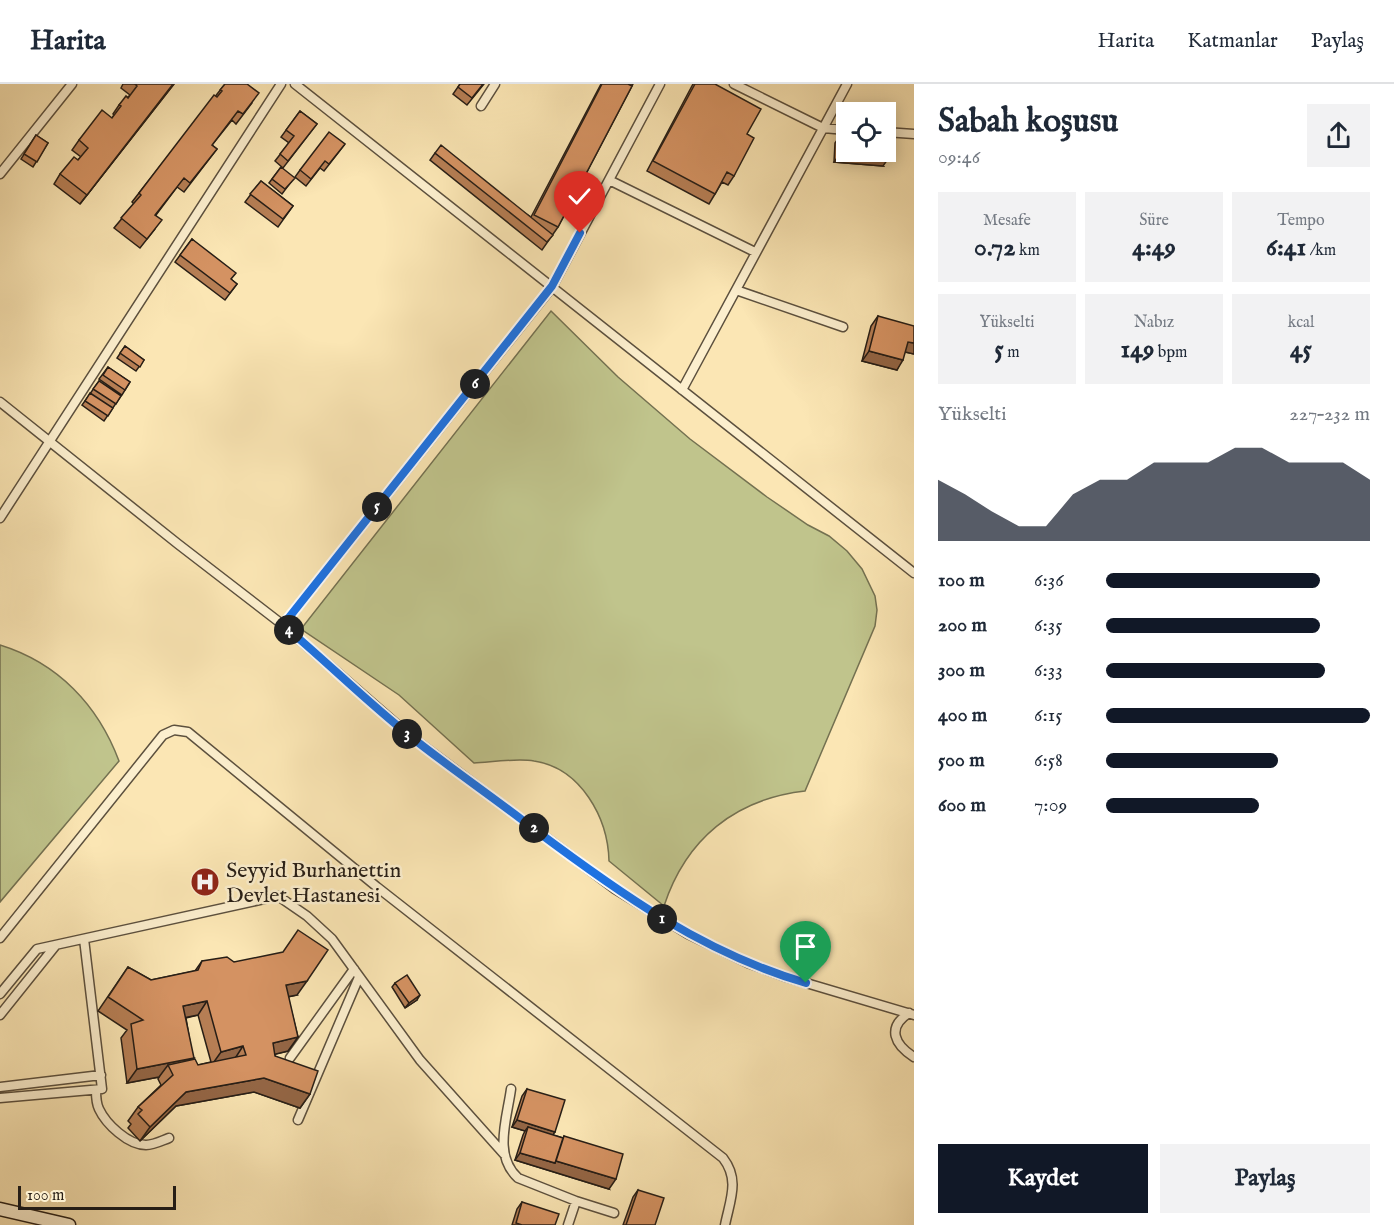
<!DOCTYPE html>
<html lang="tr">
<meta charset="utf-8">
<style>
body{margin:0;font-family:"IM FELL English",serif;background:#f2f2f3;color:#1f2937;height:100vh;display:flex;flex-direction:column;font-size:22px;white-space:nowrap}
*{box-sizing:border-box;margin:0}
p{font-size:20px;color:#747a83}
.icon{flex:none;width:33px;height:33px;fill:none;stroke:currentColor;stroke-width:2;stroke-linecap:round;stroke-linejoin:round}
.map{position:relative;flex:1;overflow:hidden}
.details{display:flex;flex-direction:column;background:#fff;width:480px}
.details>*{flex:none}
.tools{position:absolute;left:836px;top:18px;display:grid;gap:12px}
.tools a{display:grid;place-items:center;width:60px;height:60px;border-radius:0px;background:#fff;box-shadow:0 3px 15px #0003;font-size:30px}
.scale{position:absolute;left:18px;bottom:15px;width:158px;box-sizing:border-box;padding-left:6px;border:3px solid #271e16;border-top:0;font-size:16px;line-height:21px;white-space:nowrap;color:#271e16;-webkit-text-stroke:4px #fcefce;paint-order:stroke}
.pin{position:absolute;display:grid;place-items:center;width:51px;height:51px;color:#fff;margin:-62px -26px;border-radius:50% 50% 50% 0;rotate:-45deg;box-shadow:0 0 6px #0007}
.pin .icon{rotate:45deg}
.km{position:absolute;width:30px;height:30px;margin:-15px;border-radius:50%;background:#222;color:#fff;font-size:16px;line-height:30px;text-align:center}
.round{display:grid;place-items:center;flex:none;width:63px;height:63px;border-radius:0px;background:#f2f2f3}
.headline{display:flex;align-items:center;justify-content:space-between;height:102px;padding:0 24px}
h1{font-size:33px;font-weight:800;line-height:45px}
.figures{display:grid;grid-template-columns:repeat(3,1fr);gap:9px;height:102px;padding:6px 24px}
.figures div{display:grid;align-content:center;border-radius:0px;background:#f2f2f3;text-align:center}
.figures b{font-size:26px;font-weight:800}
.figures small{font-size:16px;font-weight:400}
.figures p{font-size:16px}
.chart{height:168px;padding:12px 24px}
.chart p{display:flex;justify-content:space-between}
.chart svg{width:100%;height:108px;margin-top:6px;fill:#111827;opacity:.7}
.action{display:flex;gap:12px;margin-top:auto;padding:12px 24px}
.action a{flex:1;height:69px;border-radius:0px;background:#111827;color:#fff;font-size:24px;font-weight:800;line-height:69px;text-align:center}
.action a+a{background:#f2f2f3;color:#1f2937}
ul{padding:0 24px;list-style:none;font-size:20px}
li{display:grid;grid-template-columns:96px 72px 1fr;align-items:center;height:45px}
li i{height:15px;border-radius:8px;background:#111827}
header{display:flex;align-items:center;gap:36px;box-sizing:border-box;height:84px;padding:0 30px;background:#fff;border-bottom:2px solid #e0e1e3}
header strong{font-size:28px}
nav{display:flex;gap:33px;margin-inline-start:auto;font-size:21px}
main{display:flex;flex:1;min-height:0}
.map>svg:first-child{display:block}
.green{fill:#c0c48c;stroke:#747151;stroke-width:1.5}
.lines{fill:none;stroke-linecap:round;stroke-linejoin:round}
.street-casing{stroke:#5c503e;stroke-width:11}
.secondary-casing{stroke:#271e16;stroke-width:15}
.street{stroke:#fcefce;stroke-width:8}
.secondary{stroke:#fcefce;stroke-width:12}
.wall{fill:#b67e54;stroke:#271e16;stroke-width:1.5;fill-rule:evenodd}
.shaded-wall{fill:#946645;stroke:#271e16;stroke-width:1.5}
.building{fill:#d49262;stroke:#271e16;stroke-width:1.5}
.route-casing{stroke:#fff;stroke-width:12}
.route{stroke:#1a73e8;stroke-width:8}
.labels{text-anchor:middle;stroke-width:5;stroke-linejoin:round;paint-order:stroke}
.poi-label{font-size:22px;fill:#271e16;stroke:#fcefce;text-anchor:start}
</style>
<header>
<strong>Harita</strong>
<nav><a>Harita</a><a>Katmanlar</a><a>Paylaş</a></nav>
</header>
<main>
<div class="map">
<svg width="914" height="1141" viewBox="0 0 914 1141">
<rect width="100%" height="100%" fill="#fbe6b4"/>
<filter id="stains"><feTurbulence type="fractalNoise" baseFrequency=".00333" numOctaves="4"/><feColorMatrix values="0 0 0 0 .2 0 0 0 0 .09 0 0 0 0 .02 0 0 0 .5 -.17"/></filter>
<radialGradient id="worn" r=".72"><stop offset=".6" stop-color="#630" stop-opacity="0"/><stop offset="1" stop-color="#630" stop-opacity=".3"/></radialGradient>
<path class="green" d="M551,227L618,293L690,355L767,413L808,441L829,452L847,467L862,485L875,512L877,526L875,542L805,707C735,715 686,755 664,822L609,777C608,734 581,684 534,677C517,674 492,678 474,679L399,611L301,545Z
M0,561C58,579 98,621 119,677L0,818Z"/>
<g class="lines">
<g class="street-casing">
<path id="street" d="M295,0L914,489
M734,0L823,44L846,46
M481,22L495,0
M885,48L914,50
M0,90L72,0
M609,96L755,168
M736,206L843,243
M682,306L847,0
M0,318L178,460L283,541L410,652L615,805L688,850L748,879L786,893L914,931
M0,434L281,0
M283,541L552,203L660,0
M0,854L163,651L174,646L188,648L377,803L723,1074C740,1096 730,1116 725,1141
M0,910L37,865L278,812L307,832L332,855L420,976L504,1070
M909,929C886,944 895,961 914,973
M0,931L56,861
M290,974L354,885
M0,1003L101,991
M511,1005C507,1035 493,1071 518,1094L576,1117L614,1129
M96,1006C96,1012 96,1019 99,1025C106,1040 128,1061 146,1061C154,1061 161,1057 169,1054
M0,1014L102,1005L84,855
M298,1036L359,893
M568,1141L576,1117"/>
</g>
<g class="secondary-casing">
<path id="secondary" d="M0,1125L69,1141"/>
</g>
<use href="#street" class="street"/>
<use href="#secondary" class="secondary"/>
</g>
<path class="wall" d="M123,0H174L80,120L54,100L60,90L81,73L72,66L79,56L112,34L114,31L113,30L119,21L130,11L121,4Z
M225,0L252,19L236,40L232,36L212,61L217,65L184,108L177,103L156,131L155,145L140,164L114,144L134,120L132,118L139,109Z
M460,0H484L467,21L453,10Z
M601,0H633L558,143L542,166L430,76L435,69L531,133Z
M693,0H715L747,50L734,92L728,101L722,98L715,110L709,120L647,87Z
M300,27L317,40L283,84L275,77L289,59L281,53Z
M36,51L48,59L33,83L21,75Z
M840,52L883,82L834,78L835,59Z
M345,60L324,87L320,84L306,102L295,93L300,86Z
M281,83L291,98L282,110L269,99Z
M261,97L293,122L278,143L245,118Z
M192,155L232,196L237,200L225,216L175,178Z
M878,232L914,270L905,268L897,286L862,277L871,242Z
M125,262L144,276L136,287L117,274Z
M108,283L130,298L122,311L99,295Z
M99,297L121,312L104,337L82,321Z
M202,877L234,878L297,911L288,913L298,953L288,967L275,970V972L310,1010L300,1024L254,1008L176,1022L140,1057L128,1044L131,1040L128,1037L138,1023L161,1001L158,995L159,993L127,999L121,954L127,946L98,927L128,883L151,896L195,887ZM198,931L211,978L198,981L193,976L186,934Z
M395,899L417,916L405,924L392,903Z
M527,1005L553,1051L563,1054L564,1052L609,1105L515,1076L523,1051L525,1047L512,1043L522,1012Z
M638,1106L655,1141H623L633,1113Z
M522,1118L555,1141H512L517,1125Z"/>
<path class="shaded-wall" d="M173,0H174L80,120L87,111Z
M839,71L888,75L883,82L834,78Z
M908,258L914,259V270L901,267Z
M869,267L903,276L897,286L862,277Z
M307,897L297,911L276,915L286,901Z
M420,911L417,916L405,924L409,919Z
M207,917L198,931L173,936L183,922Z
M298,953L288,967L264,973L273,959Z
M243,962L234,976L211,982L221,968Z
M194,974L184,988L168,981L159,993L127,999L137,985Z
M264,994L310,1010L300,1024L254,1008L176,1022L140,1057L150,1043L186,1008Z
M517,1036L555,1048L550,1055L528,1043L525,1047L512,1043Z
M520,1069L555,1079L556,1077L616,1095L609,1105L515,1076Z"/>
<path class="building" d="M135,0H173L87,111L60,90L74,73L78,76L88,64L79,56L102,26L112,34L121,22L119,21L126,12L128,14L137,2Z
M225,0H247L259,9L243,30L238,27L212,61L217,65L190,99L184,94L155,131L162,136L147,155L121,134L141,111L139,109L214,11L217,13L222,7L220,6Z
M460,0H483L472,14L458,3Z
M602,0H628L632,2L558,143L534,131Z
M695,0H715L761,25L747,50L754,54L734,92L727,88L715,110L653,77Z
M300,27L317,40L288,77L280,70L294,52L286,46Z
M329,48L345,60L329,80L325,77L311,95L300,86Z
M36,51L48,59L37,78L24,70Z
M840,52H846V68H885V55H889L888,75L839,71Z
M441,61L553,151L547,158L435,69Z
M281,83L295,94L285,105L272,95Z
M261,97L293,122L283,135L250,110Z
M192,155L236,189L231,195L237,200L230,209L180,171Z
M878,232L914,242V259L908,258L903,276L869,267Z
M125,262L144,276L140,283L120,269Z
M108,283L130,298L125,306L103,291Z
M99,297L121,312L116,320L93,305Z
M90,309L113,324L108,332L85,317Z
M298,846L328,866L307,897L286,901L298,953L273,959L275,972L318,987L310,1010L264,994L186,1008L150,1043L138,1030L142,1026L138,1023L173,991L168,981L195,975L198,981L246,971L243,962L221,968L207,917L183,922L194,974L137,985L131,940L143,936L108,913L128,883L151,896L198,886L202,877L227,873L234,878L283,868Z
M407,891L420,911L409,919L395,899Z
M527,1005L565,1016L555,1048L517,1036Z
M528,1043L563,1054L555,1079L520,1069Z
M564,1052L623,1070L616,1095L556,1077Z
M638,1106L664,1114L655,1141H626Z
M522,1118L559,1130L555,1141H522L516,1139Z"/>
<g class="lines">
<g class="route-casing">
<path id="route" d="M580,149L552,202L283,541C326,577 366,617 410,652C450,684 493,713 534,745C618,808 703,869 806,899"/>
</g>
<use href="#route" class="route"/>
</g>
<defs>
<g id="hospital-disc" transform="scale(1.5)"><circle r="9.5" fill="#8f2418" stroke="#fcefce"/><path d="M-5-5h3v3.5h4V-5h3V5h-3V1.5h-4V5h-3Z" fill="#fff"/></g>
</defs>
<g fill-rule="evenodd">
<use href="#hospital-disc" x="205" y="798"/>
</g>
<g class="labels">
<g class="poi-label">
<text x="226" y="793">Seyyid Burhanettin<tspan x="226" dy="25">Devlet Hastanesi</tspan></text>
</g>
</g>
<rect width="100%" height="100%" filter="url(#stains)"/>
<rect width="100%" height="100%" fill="url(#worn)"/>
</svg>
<div class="tools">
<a><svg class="icon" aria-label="locate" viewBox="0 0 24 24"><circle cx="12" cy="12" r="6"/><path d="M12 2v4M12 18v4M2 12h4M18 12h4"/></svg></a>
</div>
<div class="scale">100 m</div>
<div class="pin" style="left:806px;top:899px;background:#1e9e55"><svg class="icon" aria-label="arrive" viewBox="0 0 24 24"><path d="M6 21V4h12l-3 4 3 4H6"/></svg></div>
<div class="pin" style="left:580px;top:149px;background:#d93025"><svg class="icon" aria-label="check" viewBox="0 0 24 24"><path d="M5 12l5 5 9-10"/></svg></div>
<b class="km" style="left:662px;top:835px">1</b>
<b class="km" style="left:534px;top:744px">2</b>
<b class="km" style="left:407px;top:650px">3</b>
<b class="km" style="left:289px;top:546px">4</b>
<b class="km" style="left:377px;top:423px">5</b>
<b class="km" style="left:475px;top:300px">6</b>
</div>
<section class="details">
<div class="headline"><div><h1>Sabah koşusu</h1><p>09:46</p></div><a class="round"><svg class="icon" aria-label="share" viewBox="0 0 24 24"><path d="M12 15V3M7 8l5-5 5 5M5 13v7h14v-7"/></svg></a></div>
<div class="figures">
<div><p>Mesafe</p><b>0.72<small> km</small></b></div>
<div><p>Süre</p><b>4:49</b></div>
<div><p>Tempo</p><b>6:41<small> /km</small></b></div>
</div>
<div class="figures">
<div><p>Yükselti</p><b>5<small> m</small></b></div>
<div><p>Nabız</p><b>149<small> bpm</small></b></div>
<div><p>kcal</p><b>45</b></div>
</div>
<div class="chart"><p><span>Yükselti</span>227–232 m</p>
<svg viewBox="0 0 160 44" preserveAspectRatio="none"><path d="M0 44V19L10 25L20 32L30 38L40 38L50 25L60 19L70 19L80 12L90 12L100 12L110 6L120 6L130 12L140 12L150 12L160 19V44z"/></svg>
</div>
<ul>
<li><b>100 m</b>6:36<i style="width:81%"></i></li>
<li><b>200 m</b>6:35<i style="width:81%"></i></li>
<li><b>300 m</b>6:33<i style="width:83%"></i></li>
<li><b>400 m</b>6:15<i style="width:100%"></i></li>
<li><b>500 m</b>6:58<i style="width:65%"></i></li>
<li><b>600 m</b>7:09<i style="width:58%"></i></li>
</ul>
<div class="action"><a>Kaydet</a><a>Paylaş</a></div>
</section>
</main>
